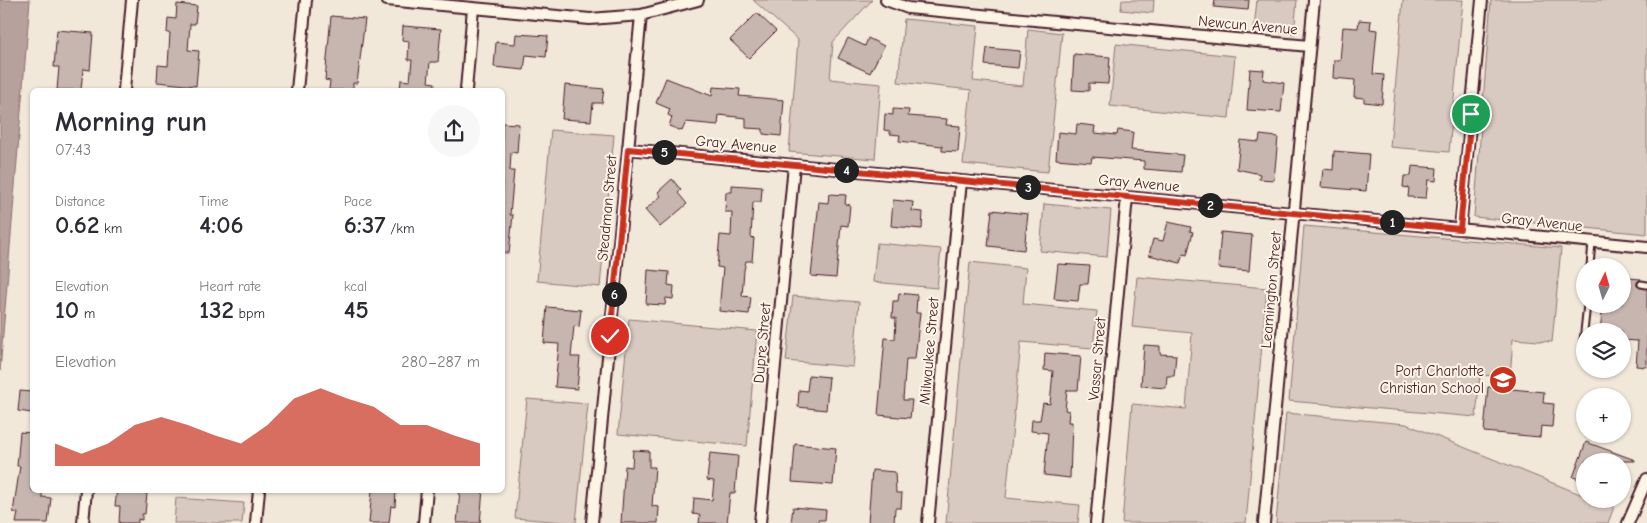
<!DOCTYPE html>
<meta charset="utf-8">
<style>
body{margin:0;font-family:"Comic Neue",sans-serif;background:#f7f7f7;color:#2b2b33;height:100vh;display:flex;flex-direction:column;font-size:19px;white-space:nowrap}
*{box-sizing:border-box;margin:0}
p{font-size:16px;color:#7c7c81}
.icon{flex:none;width:28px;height:28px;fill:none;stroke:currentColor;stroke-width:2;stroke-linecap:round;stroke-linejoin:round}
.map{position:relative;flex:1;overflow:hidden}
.panel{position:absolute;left:30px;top:88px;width:475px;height:405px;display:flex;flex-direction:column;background:#fff;border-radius:8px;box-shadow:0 1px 4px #0004}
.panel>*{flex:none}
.needle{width:32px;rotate:5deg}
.fabs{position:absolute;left:1576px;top:258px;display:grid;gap:10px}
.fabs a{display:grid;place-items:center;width:55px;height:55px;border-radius:50%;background:#fff;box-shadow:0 1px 4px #0004;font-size:25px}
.pin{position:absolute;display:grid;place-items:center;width:42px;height:42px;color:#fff;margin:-21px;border:2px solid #fff;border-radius:50%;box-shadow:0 1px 5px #0007}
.km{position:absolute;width:25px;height:25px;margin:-12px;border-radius:50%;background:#222;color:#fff;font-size:14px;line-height:25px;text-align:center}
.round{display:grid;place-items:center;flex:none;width:52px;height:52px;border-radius:26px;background:#f7f7f7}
.head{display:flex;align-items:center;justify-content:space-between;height:85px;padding:0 25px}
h1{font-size:28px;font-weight:800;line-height:38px}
.metrics{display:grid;grid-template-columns:repeat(3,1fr);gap:8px;height:85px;padding:5px 25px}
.metrics div{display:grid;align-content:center}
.metrics b{font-size:25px;font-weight:800}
.metrics small{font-size:14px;font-weight:400}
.metrics p{font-size:14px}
.chart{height:140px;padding:10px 25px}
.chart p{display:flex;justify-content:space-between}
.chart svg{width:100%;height:90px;margin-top:5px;fill:#c8321e;opacity:.7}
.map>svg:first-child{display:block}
.green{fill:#d8cac0;stroke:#917476}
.water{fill:#b6a19c;stroke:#8b6d6f}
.building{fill:#c7b6af;stroke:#4a1f2b}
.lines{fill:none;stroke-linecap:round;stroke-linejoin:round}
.service-casing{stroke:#4a1f2b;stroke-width:9}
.minor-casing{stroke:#4a1f2b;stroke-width:14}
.service{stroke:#fcf5e5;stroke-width:5}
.minor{stroke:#fcf5e5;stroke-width:10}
.route-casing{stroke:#fff;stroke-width:10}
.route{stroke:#c8321e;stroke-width:6}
.labels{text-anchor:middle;stroke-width:4;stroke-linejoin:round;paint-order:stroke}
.street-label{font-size:15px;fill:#4a1f2b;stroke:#fcf5e5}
.poi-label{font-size:15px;fill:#4a1f2b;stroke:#fcf5e5;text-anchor:end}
</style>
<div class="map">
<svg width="1647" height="523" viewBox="0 0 1647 523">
<rect width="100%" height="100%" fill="#f1e8da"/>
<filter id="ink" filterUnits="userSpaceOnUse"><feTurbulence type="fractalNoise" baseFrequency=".02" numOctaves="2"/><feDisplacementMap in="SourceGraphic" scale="10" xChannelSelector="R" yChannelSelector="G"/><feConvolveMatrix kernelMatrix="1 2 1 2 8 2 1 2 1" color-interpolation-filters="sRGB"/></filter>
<g filter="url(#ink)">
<path class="green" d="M753,0H872L833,42L830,79L881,84L875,159L789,152L798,40Z
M1122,0H1154L1153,13L1121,10Z
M1257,0H1297L1294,34L1254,29Z
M1403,0H1463L1449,152L1390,147Z
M1491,0H1647V234L1474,217Z
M904,19L978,26L973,81L1023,86L1028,29L1062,33L1048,172L963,164L971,90L898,82Z
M1116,44L1235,56L1229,118L1110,106Z
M551,130L614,135L600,287L537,281Z
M1044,204L1111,210L1107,257L1040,251Z
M1304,226L1561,248L1552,342L1513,339L1510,377L1480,375L1476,417L1289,401Z
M877,243L941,249L937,288L873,282Z
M970,262L1026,268L1023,304L1097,311L1093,348L1021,342L1006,498L1080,505L1078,523H946Z
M1137,277L1267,288L1246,523H1122L1132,404L1186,409L1192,333L1132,327Z
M793,296L859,302L853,367L786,361Z
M629,319L757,331L747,446L618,434Z
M527,399L588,404L576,523L515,518Z
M1286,413L1406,424L1585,496V499H1592L1614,507L1608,523H1276Z
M176,498L244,503L242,523H174Z"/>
<path class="water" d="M0,0H30L0,371Z"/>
<path class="building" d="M1215,0H1249L1248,10L1214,7Z
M177,4L197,6L195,24H190L188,50L199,51L196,86L157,82L158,65L168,66L170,33H167L168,18L176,19Z
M757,13L776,31L749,58L730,40Z
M331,16L365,19L357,83H353V90H329L330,81L325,80Z
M1359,20L1371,21L1370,29L1377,30L1373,74L1384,75L1382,104L1364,102V98L1354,97L1355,80L1333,78L1334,60H1340L1343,27L1358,28Z
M403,26L441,29L438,62H430L428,82L435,83L434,90H400L401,80L410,81L412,60H408L409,41L402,40Z
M57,30L93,33L90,70L83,69L81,90H57L59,67H54Z
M516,34L548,36L546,57L526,55L524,70L494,67L496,42L515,44Z
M848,38L865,46L868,38L884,46L870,73L838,58Z
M987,48L1020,51L1018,68L985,65Z
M1074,54L1110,57L1108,84L1089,83V91L1072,90Z
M1250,69L1264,70L1263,80L1284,83L1281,112L1247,110Z
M666,78L712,96L713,87L740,89L739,96L784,100L781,136L763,134V129L746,128V118L719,115L718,125L686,122L682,131L669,126L672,117L668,115L670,109L656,103Z
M565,85L604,89L602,103H593L591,121L562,119Z
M893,109L909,110L908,116L947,119L946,125L960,126L958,152L942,151V146L899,141L900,135L890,134V131L884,130L885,114L893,115Z
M502,123L519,124L517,153L511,152L510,171H514L510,215H513L509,253H502Z
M1077,124L1095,126L1094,133L1117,135L1118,130L1133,132L1131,150L1183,155L1181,172L1144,169V161L1092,157L1091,162L1056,159L1058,132L1076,134Z
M1260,135L1278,137L1274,180L1259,179L1260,174L1237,169L1240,140L1259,142Z
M1334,151L1369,154L1366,191L1321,187L1323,169L1333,170Z
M1412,166L1437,168L1436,181L1428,180L1426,198L1408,197L1409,188L1403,187L1404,176H1411Z
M672,179L681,190L678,193L687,204L660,227L645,210L661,196L658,192Z
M732,185L762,187L761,202H753L751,237L754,238L752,261H746L744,270L742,296L751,297L749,314L719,311L723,268L717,267L720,235L731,236L732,212H725L726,192H732Z
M829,194L846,195L845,204L850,205L848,226L841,225L836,278L811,276L819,202L828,203Z
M893,200L913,202L912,211L923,212L922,229L891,226Z
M992,210L1028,214L1024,250L988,246Z
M1168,222L1191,227L1190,231L1193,232L1187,255L1183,254L1180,263L1149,255L1153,239L1163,241Z
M1221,232L1252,235L1249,271L1218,268Z
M1058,264L1090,266L1088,284H1080L1078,301L1054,299Z
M648,270L669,272L668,285L674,286L673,299L666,298L665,305L646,304Z
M1628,278L1641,279L1637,282V286L1647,289V367L1636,366L1638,341L1622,340V331H1600L1603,304H1622V287H1628L1630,283Z
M899,293L917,295L916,313H920L915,359H906L903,400H912L910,418L878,415L885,338L895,339L896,318H892L893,301H898Z
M547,307L581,310L579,327L574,326L571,357H580L577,389L555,387L559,344L544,343Z
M1144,345L1160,346V354L1176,355L1174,376H1167L1166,388L1141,386Z
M1045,353L1081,356L1078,390H1067L1065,410L1069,411L1068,422H1072L1070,478L1044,475L1048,433L1031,431L1032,420H1040L1043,403L1050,404L1053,371L1044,370Z
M809,375L829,377L826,410L798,407L799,390L807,391Z
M1488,387L1544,392L1543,403L1554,404L1552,427L1541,426L1540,437L1484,432Z
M20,391L32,392V413L18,411Z
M20,432L32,433V490H42V497L51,498L48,523H16L18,513L13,512L20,466H17Z
M1586,442L1635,460V461H1585V481L1573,477Z
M795,444L836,448L833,485L792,482Z
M633,450L649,451V467H655L652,506L659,507L658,523H621L625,466L632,467Z
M710,453L738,456L735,493H730L727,523H699L700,515L693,514L694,498L712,500L714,481L707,480Z
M872,470L895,472L896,493H902L901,508H895L894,523H868Z
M117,490L147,493L145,514H142V520L138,519V523H119L120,506H115Z
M372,490H396L395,507L391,506L389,523H369Z
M460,490H483L480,523H457Z
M793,507L826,510L825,520H818V523H791Z"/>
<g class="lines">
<g class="service-casing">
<path id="service" d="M1590,266L1592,242
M1622,283H1626
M1641,284L1647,285
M1583,341L1587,304"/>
</g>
<g class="minor-casing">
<path id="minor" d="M387,0L590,19L641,15L698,0
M886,0L908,8L1309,46
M124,90L132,0
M297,90L306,0
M466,90L473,8
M628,149L1647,247
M1460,229L1482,0
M83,523L86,490
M256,523L259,490
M424,523L427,490
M592,523L641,15
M760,523L794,165
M928,523L961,181
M1096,523L1127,197
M1264,523L1314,0
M1628,523L1647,479"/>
</g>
<use href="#service" class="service"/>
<use href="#minor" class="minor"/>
</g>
</g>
<g class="lines" filter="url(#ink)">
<g class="route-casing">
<path id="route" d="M610,336L628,149L1460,229L1471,114"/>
</g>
<use href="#route" class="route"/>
</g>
<defs>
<g id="school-disc" transform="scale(1.4375)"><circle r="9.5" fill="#c8321e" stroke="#fcf5e5"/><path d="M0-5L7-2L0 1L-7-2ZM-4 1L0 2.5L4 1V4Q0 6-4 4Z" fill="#fff"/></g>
</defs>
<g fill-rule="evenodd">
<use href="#school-disc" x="1503" y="380"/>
</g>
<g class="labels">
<g class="street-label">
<text transform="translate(1248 25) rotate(5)" y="5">Newcun Avenue</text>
<text transform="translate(736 144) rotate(5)" y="5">Gray Avenue</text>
<text transform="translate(1139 183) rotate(5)" y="5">Gray Avenue</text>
<text transform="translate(607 208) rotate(-85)" y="5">Steadman Street</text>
<text transform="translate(1542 222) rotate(6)" y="5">Gray Avenue</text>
<text transform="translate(1271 290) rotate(-85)" y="5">Leamington Street</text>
<text transform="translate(762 343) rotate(-85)" y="5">Dupre Street</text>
<text transform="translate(929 351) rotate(-85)" y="5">Milwaukee Street</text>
<text transform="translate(1097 359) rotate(-85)" y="5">Vassar Street</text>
</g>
<g class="poi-label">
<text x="1484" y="376">Port Charlotte<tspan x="1484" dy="17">Christian School</tspan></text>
</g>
</g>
</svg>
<div class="fabs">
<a><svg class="needle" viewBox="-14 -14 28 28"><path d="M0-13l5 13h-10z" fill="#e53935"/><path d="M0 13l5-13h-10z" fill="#7c7c81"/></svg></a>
<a><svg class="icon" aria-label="layers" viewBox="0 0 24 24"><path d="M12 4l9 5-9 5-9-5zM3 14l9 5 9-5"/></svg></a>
<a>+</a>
<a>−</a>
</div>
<div class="pin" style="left:1471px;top:114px;background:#1e9e55"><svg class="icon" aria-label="arrive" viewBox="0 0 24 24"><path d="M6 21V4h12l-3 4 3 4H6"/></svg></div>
<div class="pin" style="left:610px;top:336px;background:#d93025"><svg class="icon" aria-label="check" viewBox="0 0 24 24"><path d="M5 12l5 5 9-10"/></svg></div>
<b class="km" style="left:1392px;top:222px">1</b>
<b class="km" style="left:1210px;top:205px">2</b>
<b class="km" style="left:1028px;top:187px">3</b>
<b class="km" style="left:846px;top:170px">4</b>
<b class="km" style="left:664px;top:152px">5</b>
<b class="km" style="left:614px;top:294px">6</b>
<section class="panel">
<div class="head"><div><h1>Morning run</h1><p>07:43</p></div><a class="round"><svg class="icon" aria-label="share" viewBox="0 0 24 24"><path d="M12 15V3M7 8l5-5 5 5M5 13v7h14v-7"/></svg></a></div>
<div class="metrics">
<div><p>Distance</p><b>0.62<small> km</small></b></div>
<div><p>Time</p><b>4:06</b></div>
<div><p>Pace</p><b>6:37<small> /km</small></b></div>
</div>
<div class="metrics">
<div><p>Elevation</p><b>10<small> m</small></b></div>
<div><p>Heart rate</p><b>132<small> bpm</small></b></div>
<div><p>kcal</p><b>45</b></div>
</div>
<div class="chart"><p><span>Elevation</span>280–287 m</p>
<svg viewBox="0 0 160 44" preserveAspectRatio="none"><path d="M0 44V33L10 38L20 33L30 24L40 20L50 24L60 29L70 33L80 24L90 11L100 6L110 11L120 15L130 24L140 24L150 29L160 33V44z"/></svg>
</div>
</section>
</div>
